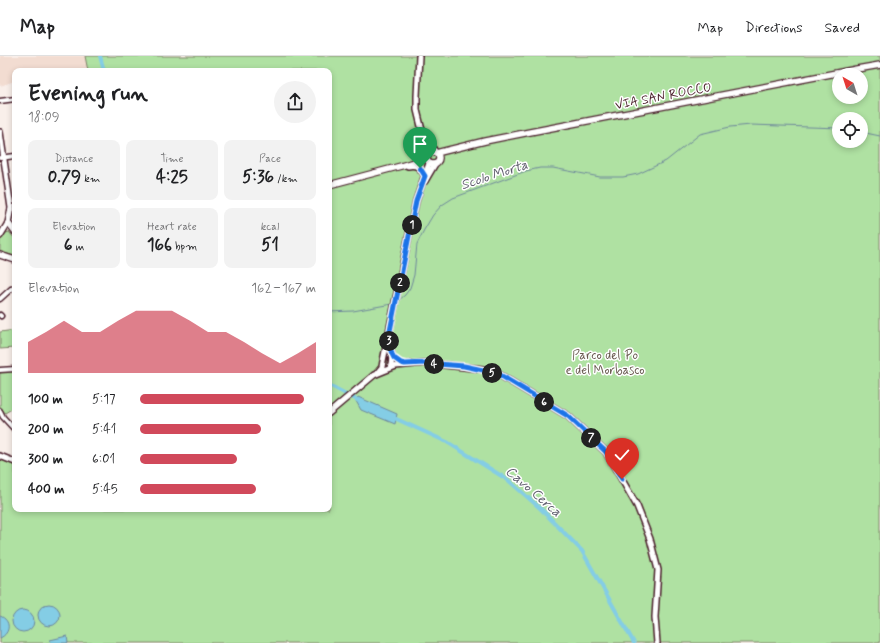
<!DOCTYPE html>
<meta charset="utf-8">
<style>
body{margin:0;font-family:Mynerve,sans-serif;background:#f2f2f2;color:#202124;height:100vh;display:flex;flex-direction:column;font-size:15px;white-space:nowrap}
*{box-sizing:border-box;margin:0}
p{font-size:13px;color:#757577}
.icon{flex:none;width:22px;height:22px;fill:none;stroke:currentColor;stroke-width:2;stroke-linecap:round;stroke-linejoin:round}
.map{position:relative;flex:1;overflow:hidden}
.details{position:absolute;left:12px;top:12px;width:320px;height:444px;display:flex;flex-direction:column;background:#fff;border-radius:8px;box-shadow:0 2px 6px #0003}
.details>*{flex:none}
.needle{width:26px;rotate:321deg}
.controls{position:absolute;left:832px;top:12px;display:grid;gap:8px}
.controls a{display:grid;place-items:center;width:36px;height:36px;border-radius:50%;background:#fff;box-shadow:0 2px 6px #0003;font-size:20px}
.pin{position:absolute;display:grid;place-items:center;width:34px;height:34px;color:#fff;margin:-41px -17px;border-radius:50% 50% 50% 0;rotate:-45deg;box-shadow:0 0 4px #0007}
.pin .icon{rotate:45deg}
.km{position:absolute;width:20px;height:20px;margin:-10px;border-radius:50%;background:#222;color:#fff;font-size:11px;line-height:20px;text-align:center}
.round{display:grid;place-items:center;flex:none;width:42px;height:42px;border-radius:21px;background:#f2f2f2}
.headline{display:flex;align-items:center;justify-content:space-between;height:68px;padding:0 16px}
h1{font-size:22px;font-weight:700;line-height:30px}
.figures{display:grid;grid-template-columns:repeat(3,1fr);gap:6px;height:68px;padding:4px 16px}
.figures div{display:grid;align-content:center;border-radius:8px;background:#f2f2f2;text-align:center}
.figures b{font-size:17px;font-weight:700}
.figures small{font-size:11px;font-weight:400}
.figures p{font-size:11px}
.chart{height:112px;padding:8px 16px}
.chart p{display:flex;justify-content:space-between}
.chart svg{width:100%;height:72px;margin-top:4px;fill:#d1495b;opacity:.7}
ul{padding:0 16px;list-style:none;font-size:13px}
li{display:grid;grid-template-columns:64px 48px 1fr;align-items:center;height:30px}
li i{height:10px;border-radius:5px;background:#d1495b}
header{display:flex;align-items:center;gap:24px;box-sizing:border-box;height:56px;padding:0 20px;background:#fff;border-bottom:1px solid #e0e0e0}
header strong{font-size:19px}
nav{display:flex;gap:22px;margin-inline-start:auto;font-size:14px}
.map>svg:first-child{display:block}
.built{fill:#f2dcd1}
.green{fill:#afe1a2;stroke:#7c8066;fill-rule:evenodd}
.water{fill:#84cde5;stroke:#6d879b}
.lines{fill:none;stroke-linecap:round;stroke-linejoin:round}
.stream{stroke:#6d879b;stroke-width:1}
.canal{stroke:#84cde5;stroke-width:4}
.minor-casing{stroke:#4a1f2b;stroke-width:7}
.tertiary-casing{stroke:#4a1f2b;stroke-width:8}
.secondary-casing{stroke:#4a1f2b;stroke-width:8}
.minor{stroke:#fff;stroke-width:4}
.tertiary{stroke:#fff;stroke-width:5}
.secondary{stroke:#fff;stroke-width:5.5}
.route-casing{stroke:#fff;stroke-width:8}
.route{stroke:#1a73e8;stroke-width:5}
.labels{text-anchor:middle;stroke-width:3;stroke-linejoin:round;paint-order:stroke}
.street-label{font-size:13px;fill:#4a1f2b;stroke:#fff}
.park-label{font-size:13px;fill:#68594f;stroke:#fff}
.water-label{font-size:14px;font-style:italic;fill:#5e5c6c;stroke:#fff}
</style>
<header>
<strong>Map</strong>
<nav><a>Map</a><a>Directions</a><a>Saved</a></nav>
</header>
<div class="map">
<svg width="880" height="587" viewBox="0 0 880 587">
<rect width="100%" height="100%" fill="#f9efea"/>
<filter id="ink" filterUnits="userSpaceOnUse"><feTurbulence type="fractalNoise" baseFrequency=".025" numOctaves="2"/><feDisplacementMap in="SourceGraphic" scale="8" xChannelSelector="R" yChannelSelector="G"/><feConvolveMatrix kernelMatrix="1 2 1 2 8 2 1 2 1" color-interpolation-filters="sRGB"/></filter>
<g filter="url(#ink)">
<path class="built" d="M0,0H93L96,15H15V25L0,30Z"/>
<path class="green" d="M85,0H880V587H0V402L15,408V453H329V15H88ZM839,19H861V41H839ZM839,63H861V85H839Z
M9,176L15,183V200L0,196V184L6,177Z
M15,274V292L0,293V276Z
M15,315V351L5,357L0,350V316Z"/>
<path class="water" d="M358,341L397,358L395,368L361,354L356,345Z
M38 559a11 11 0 1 1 22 0a11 11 0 1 1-22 0Z
M12 565a11 11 0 1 1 22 0a11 11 0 1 1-22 0Z
M0,560C11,564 11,577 0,582Z
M67,580L68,587H51L50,584Z"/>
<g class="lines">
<path class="stream" d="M861,76L880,80
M398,245L405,239L410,232L414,219L417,188L424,174L433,159L442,149L453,142L526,115L540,112H553L600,121H623L638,118L666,105L700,78L730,71L751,69L839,72
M329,256L353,255L392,248"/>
<path class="canal" d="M100,0L104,15
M329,329L361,346
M392,361L447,386L508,424L541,453L582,495L634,587"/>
<g class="minor-casing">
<path id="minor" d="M0,45L15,43
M0,102L15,100
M0,243L11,233L15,232
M0,259L1,260
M0,314L15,313
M0,355L3,361L15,374"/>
</g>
<g class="tertiary-casing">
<path id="tertiary" d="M419,0L417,40V54L428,99
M0,76L11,152L8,167L0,180
M426,82L436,97
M408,110C417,108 420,112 425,120
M425,125L435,108
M389,284C390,294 394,302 390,312
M377,317L382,311L383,305L416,145L429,107
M329,357L374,319L396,310L425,307L483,313L500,319L568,360L606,396L637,450L650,483L658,514L655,561L657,587
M0,400L15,406"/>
</g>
<g class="secondary-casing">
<path id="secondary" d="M427 102a6 6 0 1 1 12 0a6 6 0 1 1-12 0Z
M436,97L485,85L530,76L857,13L880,9
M329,129L401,110L427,102
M8,167L15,176
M0,199L15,204"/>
</g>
<use href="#minor" class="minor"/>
<use href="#tertiary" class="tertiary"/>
<use href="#secondary" class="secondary"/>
</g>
</g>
<g class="lines" filter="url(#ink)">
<g class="route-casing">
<path id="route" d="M420,112L425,120L416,145L389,280V289L392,298L394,302L401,307L405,308L425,307L464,310L483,314L500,319L568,360L606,396L622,423"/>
</g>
<use href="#route" class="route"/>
</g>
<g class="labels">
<g class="street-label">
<text transform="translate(663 39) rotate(-11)" y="5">VIA SAN ROCCO</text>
</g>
<g class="park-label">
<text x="605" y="303">Parco del Po<tspan x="605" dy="15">e del Morbasco</tspan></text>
</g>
<g class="water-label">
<text transform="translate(494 118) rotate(-18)" y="5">Scolo Morta</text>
<text transform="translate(534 435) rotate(41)" y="5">Cavo Cerca</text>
</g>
</g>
</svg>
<div class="controls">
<a><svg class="needle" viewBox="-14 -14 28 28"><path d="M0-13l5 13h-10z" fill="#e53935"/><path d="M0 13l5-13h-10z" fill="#757577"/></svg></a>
<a><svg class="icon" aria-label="locate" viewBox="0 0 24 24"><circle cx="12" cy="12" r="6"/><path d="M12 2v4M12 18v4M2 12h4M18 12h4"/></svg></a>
</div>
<div class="pin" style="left:420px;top:112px;background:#1e9e55"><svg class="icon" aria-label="arrive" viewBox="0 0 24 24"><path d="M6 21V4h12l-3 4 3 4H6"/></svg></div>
<div class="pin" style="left:622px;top:423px;background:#d93025"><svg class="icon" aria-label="check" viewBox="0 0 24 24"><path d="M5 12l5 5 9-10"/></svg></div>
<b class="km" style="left:412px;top:169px">1</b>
<b class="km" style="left:400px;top:227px">2</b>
<b class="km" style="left:389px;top:285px">3</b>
<b class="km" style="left:434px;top:308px">4</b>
<b class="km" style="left:492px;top:317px">5</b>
<b class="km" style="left:544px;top:346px">6</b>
<b class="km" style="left:591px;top:382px">7</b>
<section class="details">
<div class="headline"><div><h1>Evening run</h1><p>18:09</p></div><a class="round"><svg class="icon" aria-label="share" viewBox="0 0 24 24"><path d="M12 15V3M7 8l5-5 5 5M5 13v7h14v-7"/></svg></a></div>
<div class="figures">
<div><p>Distance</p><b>0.79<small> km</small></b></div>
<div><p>Time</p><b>4:25</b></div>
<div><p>Pace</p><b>5:36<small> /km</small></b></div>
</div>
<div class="figures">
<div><p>Elevation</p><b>6<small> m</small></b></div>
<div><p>Heart rate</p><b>166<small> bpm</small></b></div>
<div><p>kcal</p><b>51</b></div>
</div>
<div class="chart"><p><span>Elevation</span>162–167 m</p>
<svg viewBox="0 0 160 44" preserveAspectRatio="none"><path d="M0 44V25L10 19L20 12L30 19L40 19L50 12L60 6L70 6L80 6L90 12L100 19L110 19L120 25L130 32L140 38L150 32L160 25V44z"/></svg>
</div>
<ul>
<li><b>100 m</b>5:17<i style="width:93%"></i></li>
<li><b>200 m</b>5:41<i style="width:69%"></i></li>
<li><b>300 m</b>6:01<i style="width:55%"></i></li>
<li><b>400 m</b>5:45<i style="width:66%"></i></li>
</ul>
</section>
</div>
